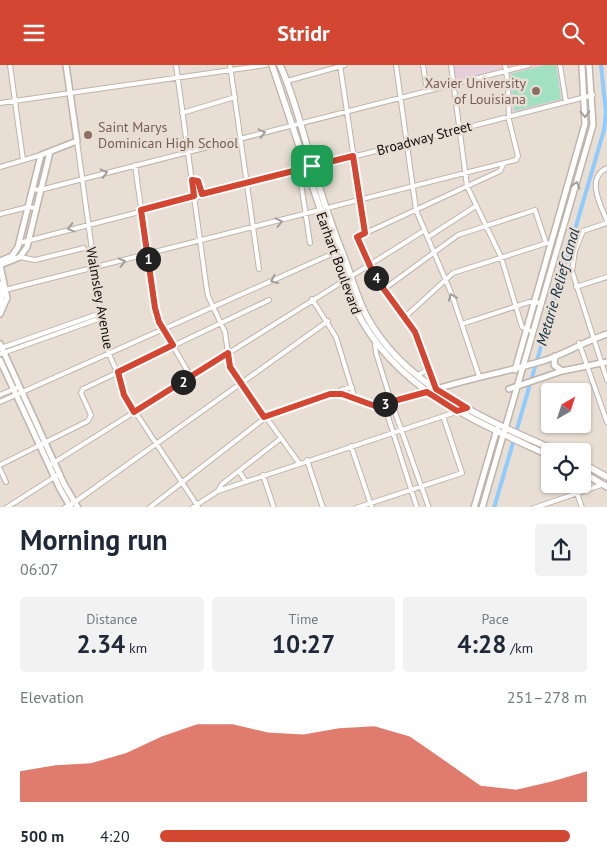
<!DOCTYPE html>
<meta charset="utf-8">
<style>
body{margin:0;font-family:"PT Sans",sans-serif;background:#f2f2f3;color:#1f2937;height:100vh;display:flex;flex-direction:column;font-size:19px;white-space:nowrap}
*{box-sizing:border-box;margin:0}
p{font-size:16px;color:#747a83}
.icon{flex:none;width:28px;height:28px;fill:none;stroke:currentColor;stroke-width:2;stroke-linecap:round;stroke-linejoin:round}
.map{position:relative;height:442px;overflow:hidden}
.panel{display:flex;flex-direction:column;background:#fff;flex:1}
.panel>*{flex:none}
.needle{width:32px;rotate:39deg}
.controls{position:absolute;left:541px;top:318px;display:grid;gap:10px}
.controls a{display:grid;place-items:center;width:50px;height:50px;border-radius:5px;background:#fff;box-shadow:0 1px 4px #0004;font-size:25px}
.pin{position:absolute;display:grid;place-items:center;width:42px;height:42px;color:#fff;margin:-21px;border-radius:10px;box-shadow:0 2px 8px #0006}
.km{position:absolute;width:25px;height:25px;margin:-12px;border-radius:50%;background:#222;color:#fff;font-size:14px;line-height:25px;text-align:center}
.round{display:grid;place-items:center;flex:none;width:52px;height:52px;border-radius:5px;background:#f2f2f3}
.headline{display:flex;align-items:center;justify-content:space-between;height:85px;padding:0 20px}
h1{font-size:28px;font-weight:800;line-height:38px}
.metrics{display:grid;grid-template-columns:repeat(3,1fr);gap:8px;height:85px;padding:5px 20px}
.metrics div{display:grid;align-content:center;border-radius:5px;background:#f2f2f3;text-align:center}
.metrics b{font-size:25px;font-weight:800}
.metrics small{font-size:14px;font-weight:400}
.metrics p{font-size:14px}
.chart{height:140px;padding:10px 20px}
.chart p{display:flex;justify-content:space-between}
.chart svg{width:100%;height:90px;margin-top:5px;fill:#d24632;opacity:.7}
ul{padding:0 20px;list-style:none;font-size:16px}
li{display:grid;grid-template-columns:80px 60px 1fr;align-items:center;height:38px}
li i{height:12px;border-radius:6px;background:#d24632}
header{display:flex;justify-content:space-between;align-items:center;height:65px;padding:0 20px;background:#d24632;color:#fff;font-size:22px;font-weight:800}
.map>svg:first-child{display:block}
.education{fill:#e6cfda}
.green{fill:#a1e1c1}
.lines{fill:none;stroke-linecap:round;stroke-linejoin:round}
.canal{stroke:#90cbfe;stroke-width:4}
.street-casing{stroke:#beb4ab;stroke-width:6}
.secondary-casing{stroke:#beb4ab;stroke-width:8}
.primary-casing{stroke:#beb4ab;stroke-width:8}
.street{stroke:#fff;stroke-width:4}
.secondary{stroke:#fff;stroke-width:5}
.primary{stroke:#fff;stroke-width:5.5}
.oneway{stroke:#9f9e9d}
.route-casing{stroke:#fff;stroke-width:10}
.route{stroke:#d24632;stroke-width:6}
.education-dot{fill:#8d6e63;stroke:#e8ded4;stroke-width:2}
.labels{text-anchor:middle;stroke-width:5;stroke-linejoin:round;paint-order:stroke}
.education-label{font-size:14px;fill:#785e54;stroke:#e8ded4;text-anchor:end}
.street-label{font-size:14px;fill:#100c09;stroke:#e8ded4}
.water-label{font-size:15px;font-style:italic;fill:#0d2d46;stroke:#e8ded4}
</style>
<header><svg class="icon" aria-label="menu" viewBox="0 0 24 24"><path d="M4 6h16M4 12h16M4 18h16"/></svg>Stridr<svg class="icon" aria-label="search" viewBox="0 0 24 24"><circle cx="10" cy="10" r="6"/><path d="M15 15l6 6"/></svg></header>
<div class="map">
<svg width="607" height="443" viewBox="0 0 607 443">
<rect width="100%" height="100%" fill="#e8ded4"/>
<path class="education" d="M451,0H560L566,37L509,51L506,7L454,19Z"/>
<path class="green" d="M545,0H556L561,34L514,46L511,9Z"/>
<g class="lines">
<path class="canal" d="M494,443L604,65L606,48L601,0"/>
<g class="street-casing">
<path id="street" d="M10,0L23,95
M176,0L206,219L208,231L225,267L230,302L299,398
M230,0L259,204
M340,0L365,168
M396,0L416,145L452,230L479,311
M423,0L427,26
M451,0L467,121L501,192L522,262L533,267
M560,0L566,37
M287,16L345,0
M0,38L266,0
M182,48L235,32
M77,76L105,280L117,307L124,330L199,443
M135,100L155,243L159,257L191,312
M0,102L41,90
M607,103C585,113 601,141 607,156
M299,105L310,178
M192,115L198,116L202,129
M32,124L40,125L529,0
M0,149L28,142L36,143
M607,158L583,166L575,186L572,206L607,315
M428,172L476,141
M19,178L593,30
M20,192L35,195L84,183
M576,222L607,212
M384,224L458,170L535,145L546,178
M5,225L516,95L518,91L509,55L508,19L505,0
M312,234L336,272L355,334
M405,252L453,208L547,178
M462,259L529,237L541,238
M579,278L607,357
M375,279L376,288L390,333L429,443
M1,283L101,248
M0,289L101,253
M418,310L425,306L426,302
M435,322L415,267L375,212L357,172L500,106L503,100
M336,329L341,325L352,322
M0,330L19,322
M0,337L334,188
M384,339L417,443
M351,381L372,443
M307,395L323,443
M0,400L88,356L91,350L81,328L83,324L269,235
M50,400L425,165
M0,404L6,417
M239,406L246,417
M263,410L274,443
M218,426L222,419L280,374
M577,428L582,443
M6,443L56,411
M64,443L75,437L328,256
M149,443L270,349L330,329H342L375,341L427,327
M192,443L218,426L459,346
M356,443L462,408L443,351
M534,443L604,419"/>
</g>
<g class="secondary-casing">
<path id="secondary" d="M0,196L12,191L18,182L41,90L77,76L66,0
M0,200L20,192L27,182L50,87
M0,200L7,233L0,249
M0,219L2,230L0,239
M0,279L64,419L78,443
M555,291L554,300L562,306
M0,295L60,424L71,443
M515,305L585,59L582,0
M509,324L562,306L607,297
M427,327C466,314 507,307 546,295C567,288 585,276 607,269
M474,443L497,364
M482,443L593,60L589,0"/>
</g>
<g class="primary-casing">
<path id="primary" d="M272,0L349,230C387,321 467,352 550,391
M280,0C295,33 303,70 314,104C323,136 334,167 346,197C352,215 358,234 366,250C404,322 487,355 557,386
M582,398L607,412
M582,407L607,422"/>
</g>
<use href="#street" class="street"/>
<use href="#secondary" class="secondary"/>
<use href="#primary" class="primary"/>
</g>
<defs><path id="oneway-chevron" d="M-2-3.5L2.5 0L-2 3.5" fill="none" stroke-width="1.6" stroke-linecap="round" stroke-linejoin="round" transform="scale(1.25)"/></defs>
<g class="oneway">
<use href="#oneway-chevron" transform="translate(585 49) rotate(88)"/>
<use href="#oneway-chevron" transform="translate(262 68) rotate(-14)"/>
<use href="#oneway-chevron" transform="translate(104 108) rotate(-15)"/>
<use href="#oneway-chevron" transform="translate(576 120) rotate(-73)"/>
<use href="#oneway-chevron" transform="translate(279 157) rotate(-13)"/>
<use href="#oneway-chevron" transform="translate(71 163) rotate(165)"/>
<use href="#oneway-chevron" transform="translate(122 197) rotate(-14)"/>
<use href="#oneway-chevron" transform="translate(274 215) rotate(156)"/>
<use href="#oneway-chevron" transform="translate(452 232) rotate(-110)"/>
</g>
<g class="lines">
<g class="route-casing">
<path id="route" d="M353,91L365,168L357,172L375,212L415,267L436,324L467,343L457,346L427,327L375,341L342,329H330L264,352L230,302L228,288L134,347L124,330L118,307L173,280L159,257L155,243L141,145L194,131L192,115L198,116L202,129Z"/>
</g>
<use href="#route" class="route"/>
</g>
<g class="education-dot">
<circle cx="536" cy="26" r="5"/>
<circle cx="88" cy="70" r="5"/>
</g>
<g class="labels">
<g class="education-label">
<text x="526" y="23">Xavier University<tspan x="526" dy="16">of Louisiana</tspan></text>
<text x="98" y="67" text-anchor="start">Saint Marys<tspan x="98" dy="16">Dominican High School</tspan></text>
</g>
<g class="street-label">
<text transform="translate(424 73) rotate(-15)" y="5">Broadway Street</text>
<text transform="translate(339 198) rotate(70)" y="5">Earhart Boulevard</text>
<text transform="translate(100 233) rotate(80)" y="5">Walmsley Avenue</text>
</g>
<g class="water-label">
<text transform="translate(558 222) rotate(-74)" y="5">Metarie Relief Canal</text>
</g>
</g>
</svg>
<div class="controls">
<a><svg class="needle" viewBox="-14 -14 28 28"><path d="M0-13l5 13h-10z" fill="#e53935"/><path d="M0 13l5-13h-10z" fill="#747a83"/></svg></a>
<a><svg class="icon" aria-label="locate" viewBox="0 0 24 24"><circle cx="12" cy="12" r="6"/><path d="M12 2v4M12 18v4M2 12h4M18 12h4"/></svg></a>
</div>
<div class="pin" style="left:312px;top:101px;background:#1e9e55"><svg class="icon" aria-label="arrive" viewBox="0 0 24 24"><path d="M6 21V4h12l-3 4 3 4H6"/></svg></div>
<b class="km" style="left:148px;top:194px">1</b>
<b class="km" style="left:183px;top:317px">2</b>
<b class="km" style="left:385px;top:339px">3</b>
<b class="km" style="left:376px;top:213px">4</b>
</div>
<section class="panel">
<div class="headline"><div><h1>Morning run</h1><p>06:07</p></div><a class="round"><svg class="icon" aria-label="share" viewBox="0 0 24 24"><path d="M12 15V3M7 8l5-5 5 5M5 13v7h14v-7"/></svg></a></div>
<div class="metrics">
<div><p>Distance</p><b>2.34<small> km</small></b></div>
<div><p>Time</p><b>10:27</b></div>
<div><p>Pace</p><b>4:28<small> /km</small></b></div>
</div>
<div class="chart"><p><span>Elevation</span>251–278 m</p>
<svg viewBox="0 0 160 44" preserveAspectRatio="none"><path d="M0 44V29L10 26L20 25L30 20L40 12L50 6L60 6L70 10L80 11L90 8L100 7L110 12L120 24L130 36L140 38L150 34L160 29V44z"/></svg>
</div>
<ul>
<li><b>500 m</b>4:20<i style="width:96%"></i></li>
</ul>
</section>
